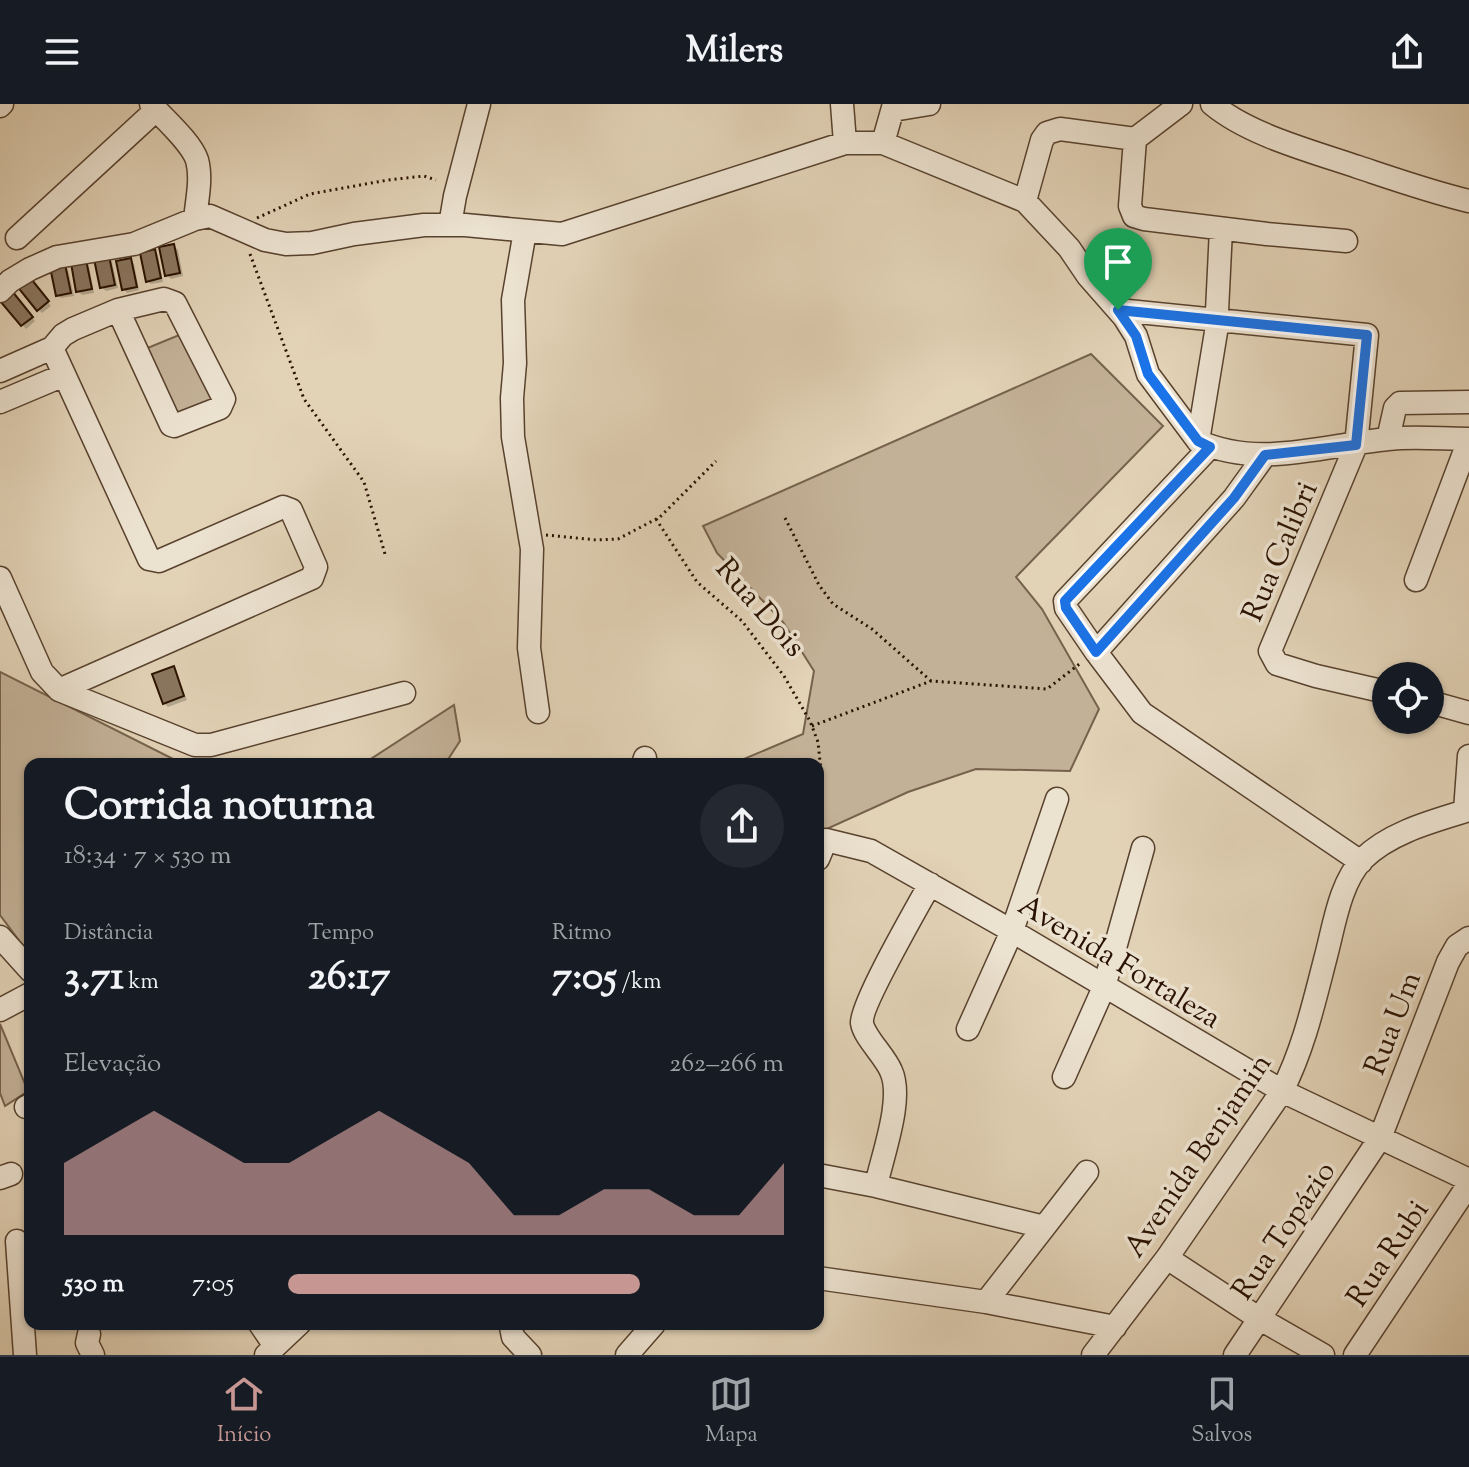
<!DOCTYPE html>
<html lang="pt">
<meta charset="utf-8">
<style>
body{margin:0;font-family:"Sorts Mill Goudy",serif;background:#242831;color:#f1f3f6;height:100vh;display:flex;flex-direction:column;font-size:30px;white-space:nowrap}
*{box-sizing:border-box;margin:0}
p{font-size:26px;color:#9ea1a6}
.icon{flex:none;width:44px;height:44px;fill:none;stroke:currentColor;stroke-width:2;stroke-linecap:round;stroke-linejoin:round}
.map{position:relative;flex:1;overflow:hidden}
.drawer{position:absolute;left:24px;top:654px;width:800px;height:572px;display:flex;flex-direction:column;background:#171b24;border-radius:16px;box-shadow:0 2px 6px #0004}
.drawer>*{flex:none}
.fabs{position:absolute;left:1372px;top:558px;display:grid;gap:16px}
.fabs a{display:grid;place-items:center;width:72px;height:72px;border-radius:50%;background:#171b24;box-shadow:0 2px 6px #0004;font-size:40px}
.pin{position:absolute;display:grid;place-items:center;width:68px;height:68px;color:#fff;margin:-82px -34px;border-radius:50% 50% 50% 0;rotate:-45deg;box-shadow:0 0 8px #0007}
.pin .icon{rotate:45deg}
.round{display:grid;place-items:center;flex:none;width:84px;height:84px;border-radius:42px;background:#242831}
.headline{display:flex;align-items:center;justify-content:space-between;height:136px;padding:0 40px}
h1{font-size:44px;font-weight:700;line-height:60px}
.metrics{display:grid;grid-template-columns:repeat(3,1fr);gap:12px;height:136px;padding:8px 40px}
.metrics div{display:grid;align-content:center}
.metrics b{font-size:40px;font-weight:700}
.metrics small{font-size:22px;font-weight:400}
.metrics p{font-size:22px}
.chart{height:224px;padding:16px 40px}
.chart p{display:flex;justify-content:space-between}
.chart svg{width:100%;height:144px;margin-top:8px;fill:#c59692;opacity:.7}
ul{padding:0 40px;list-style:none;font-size:26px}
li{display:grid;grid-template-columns:128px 96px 1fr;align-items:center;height:60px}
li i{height:20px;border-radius:10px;background:#c59692}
header{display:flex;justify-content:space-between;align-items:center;height:104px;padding:0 40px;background:#171b24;font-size:36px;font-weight:700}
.tab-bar{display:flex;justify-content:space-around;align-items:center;height:112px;border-top:2px solid #363941;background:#171b24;font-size:22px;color:#9ea1a6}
.tab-bar a{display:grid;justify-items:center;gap:4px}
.tab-bar .selected{color:#c59692}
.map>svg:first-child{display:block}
.green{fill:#c3b197;stroke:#76624c;stroke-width:2}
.shadow{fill:#0003}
.building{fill:#8a765f;stroke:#2a1200;stroke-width:2}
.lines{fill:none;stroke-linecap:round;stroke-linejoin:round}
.minor-casing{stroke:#58422e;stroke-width:25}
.path{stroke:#2a1200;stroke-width:3;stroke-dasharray:2 4;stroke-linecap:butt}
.minor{stroke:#ece2d0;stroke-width:22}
.route-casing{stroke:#fff;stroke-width:16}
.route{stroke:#1a73e8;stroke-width:10}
.labels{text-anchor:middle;stroke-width:7;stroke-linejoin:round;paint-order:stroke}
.street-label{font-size:30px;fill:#2a1200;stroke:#ece2d0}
</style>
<header><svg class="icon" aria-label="menu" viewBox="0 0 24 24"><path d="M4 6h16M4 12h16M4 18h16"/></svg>Milers<svg class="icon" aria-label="share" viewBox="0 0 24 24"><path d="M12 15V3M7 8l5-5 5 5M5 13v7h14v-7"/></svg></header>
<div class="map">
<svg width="1469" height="1251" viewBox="0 0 1469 1251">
<rect width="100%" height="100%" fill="#e2d2b6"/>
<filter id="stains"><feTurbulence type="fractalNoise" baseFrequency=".0025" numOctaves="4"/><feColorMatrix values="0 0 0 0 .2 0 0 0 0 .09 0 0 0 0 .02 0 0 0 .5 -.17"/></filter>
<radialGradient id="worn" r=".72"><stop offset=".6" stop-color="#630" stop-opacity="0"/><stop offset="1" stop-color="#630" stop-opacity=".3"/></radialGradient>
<path class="green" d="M184,229L217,294L177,310L145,245Z
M1091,250L1163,322L1016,473L1042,505L1099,605L1070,667L976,665L908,688L818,729V660H732L803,630L814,567L783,518L717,449L703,422Z
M0,568L183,660H30V851L0,811Z
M454,601L460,637L445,660H363Z
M0,920L28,987L5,1002L0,989Z"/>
<path class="shadow" d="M174,142L178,146L183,172L171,175L167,171Z
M154,148L158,151L163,178L151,180L148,177Z
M108,154L112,158L118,184L106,187L102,183Z
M130,156L134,160L139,186L127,189L124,185Z
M85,158L89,162L94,189L82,191L78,187Z
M64,162L68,166L74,192L61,194L58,191Z
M31,177L51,202L42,209L38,205Z
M15,193L35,217L26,225L3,197Z
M173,564L187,596L168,603L164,599Z"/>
<path class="building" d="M174,140L180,169L165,172L159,143Z
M155,145L161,174L146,178L140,149Z
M109,152L115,181L100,184L94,155Z
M131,154L137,183L122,186L116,157Z
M86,156L92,185L76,188L71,159Z
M65,160L71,189L56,192L50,163Z
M28,171L49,197L37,207L16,181Z
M12,187L33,213L21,222L0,197Z
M174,562L184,592L163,600L152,570Z"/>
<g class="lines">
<g class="minor-casing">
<path id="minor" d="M151,0C164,15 191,38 197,56C202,74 197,96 195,115
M842,0L845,39
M1212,0C1249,31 1311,47 1358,63C1394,75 1431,88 1469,97
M0,2L2,0
M893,6L929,0
M1135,35L1130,102L1134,112L1144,115L1267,130L1346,137
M1135,35L1181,0
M883,39L894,0
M1025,97L1042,36L1047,29L1060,25L1135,35
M450,121L455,92L479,0
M525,127L513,196L515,259L512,294L513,333L532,445L529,544L538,608
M17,134L156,6
M0,187L10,177L30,165L57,153L134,140L195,115L210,112L265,136L286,140L312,139L354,130L424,121H465L562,130L845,39H883L1025,97L1069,144L1088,172L1124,213L1136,232L1148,270L1198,337C1259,365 1325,341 1388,335C1415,332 1442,335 1469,335
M1118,206L1367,231L1356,341L1270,547L1277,560L1316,572L1386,588
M52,244L149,455L159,457L283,403L291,406L316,463L312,474L59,586
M0,267L52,244L63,231L73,225L118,206L164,195L175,199L224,295L220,304L174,322L171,321L118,206
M0,298L64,271
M1388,335L1395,304L1400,299L1469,298
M1198,337L1216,228L1221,125
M1265,351L1234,394L1096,548L1142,609L1361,758
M0,474L42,568L59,586L195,641H211L404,589
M1416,476L1469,336
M1096,548L1066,504L1065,497L1210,343
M1430,598L1469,609
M643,660L645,654
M1465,707L1469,652
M818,755L826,736L871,747L1012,827L1282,987L1469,1076
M0,833L30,866
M0,906L30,890
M968,925L1012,827L1057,695
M1064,973L1104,883L1143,744
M26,1003L30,1001
M818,1071L876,1082L1044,1123
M0,1074L11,1070
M876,1082C882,1052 904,995 891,967C885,952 864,933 862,919C860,902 918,802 930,780
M17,1137L25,1251
M1167,1154L1260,1215L1323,1251
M818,1174L986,1198L1115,1223
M986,1198L1087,1068
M260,1220L275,1242
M514,1220L511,1223L513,1233L530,1251
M89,1230L87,1239L93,1251
M266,1251L299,1220
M627,1251L654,1220
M1093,1251L1167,1154L1282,987C1304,944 1314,898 1326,852C1334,822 1340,778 1363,755C1390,728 1434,717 1469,706
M1235,1251L1380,1034L1448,858L1457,842L1469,834
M1355,1251L1469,1080"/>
</g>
<path class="path" d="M257,114L310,90L388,76L424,72L436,76
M250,150L304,295L364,378L385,450
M785,414L819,481L833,500L872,525L931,577
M656,415L697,478L742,517L784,572L810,617L818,638L821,667L818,681
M546,431L597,436L618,435L660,413L716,357
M812,622L931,577L1047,585L1082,558"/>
<use href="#minor" class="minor"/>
</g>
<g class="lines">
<g class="route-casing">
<path id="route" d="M1118,206L1367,231L1356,341L1265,351L1234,394L1096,548L1066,504L1065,497L1210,343L1198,337L1148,270L1136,232Z"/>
</g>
<use href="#route" class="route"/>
</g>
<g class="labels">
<g class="street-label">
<text transform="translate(1279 447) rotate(-67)" y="10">Rua Calibri</text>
<text transform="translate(761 503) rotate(49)" y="10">Rua Dois</text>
<text transform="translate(1120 857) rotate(31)" y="10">Avenida Fortaleza</text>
<text transform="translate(1392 919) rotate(-69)" y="10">Rua Um</text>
<text transform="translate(1197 1051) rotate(-56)" y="10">Avenida Benjamin</text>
<text transform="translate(1283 1126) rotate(-56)" y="10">Rua Topázio</text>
<text transform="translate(1387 1149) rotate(-56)" y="10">Rua Rubi</text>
</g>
</g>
<rect width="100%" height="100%" filter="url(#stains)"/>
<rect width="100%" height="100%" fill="url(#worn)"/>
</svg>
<div class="fabs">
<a><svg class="icon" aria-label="locate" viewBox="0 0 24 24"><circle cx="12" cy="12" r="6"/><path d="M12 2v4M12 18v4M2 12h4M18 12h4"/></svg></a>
</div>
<div class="pin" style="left:1118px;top:206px;background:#1e9e55"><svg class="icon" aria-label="arrive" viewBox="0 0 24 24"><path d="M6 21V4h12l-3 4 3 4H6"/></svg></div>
<section class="drawer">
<div class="headline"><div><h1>Corrida noturna</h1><p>18:34 · 7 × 530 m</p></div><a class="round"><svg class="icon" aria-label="share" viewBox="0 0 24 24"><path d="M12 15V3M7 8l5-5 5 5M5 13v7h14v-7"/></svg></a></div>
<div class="metrics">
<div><p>Distância</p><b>3.71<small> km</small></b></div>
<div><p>Tempo</p><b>26:17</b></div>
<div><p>Ritmo</p><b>7:05<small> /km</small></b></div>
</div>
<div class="chart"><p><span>Elevação</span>262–266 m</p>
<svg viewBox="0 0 160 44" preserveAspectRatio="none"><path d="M0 44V22L10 14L20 6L30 14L40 22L50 22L60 14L70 6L80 14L90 22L100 38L110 38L120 30L130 30L140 38L150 38L160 22V44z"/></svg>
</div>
<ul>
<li><b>530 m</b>7:05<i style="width:71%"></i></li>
</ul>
</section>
</div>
<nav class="tab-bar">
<a class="selected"><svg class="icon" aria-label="home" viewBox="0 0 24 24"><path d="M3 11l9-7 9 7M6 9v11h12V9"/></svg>Início</a>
<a><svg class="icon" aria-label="map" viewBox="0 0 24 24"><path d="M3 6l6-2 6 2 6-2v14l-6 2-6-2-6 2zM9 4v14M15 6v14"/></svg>Mapa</a>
<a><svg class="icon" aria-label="saved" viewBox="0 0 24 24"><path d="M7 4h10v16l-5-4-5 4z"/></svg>Salvos</a>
</nav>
